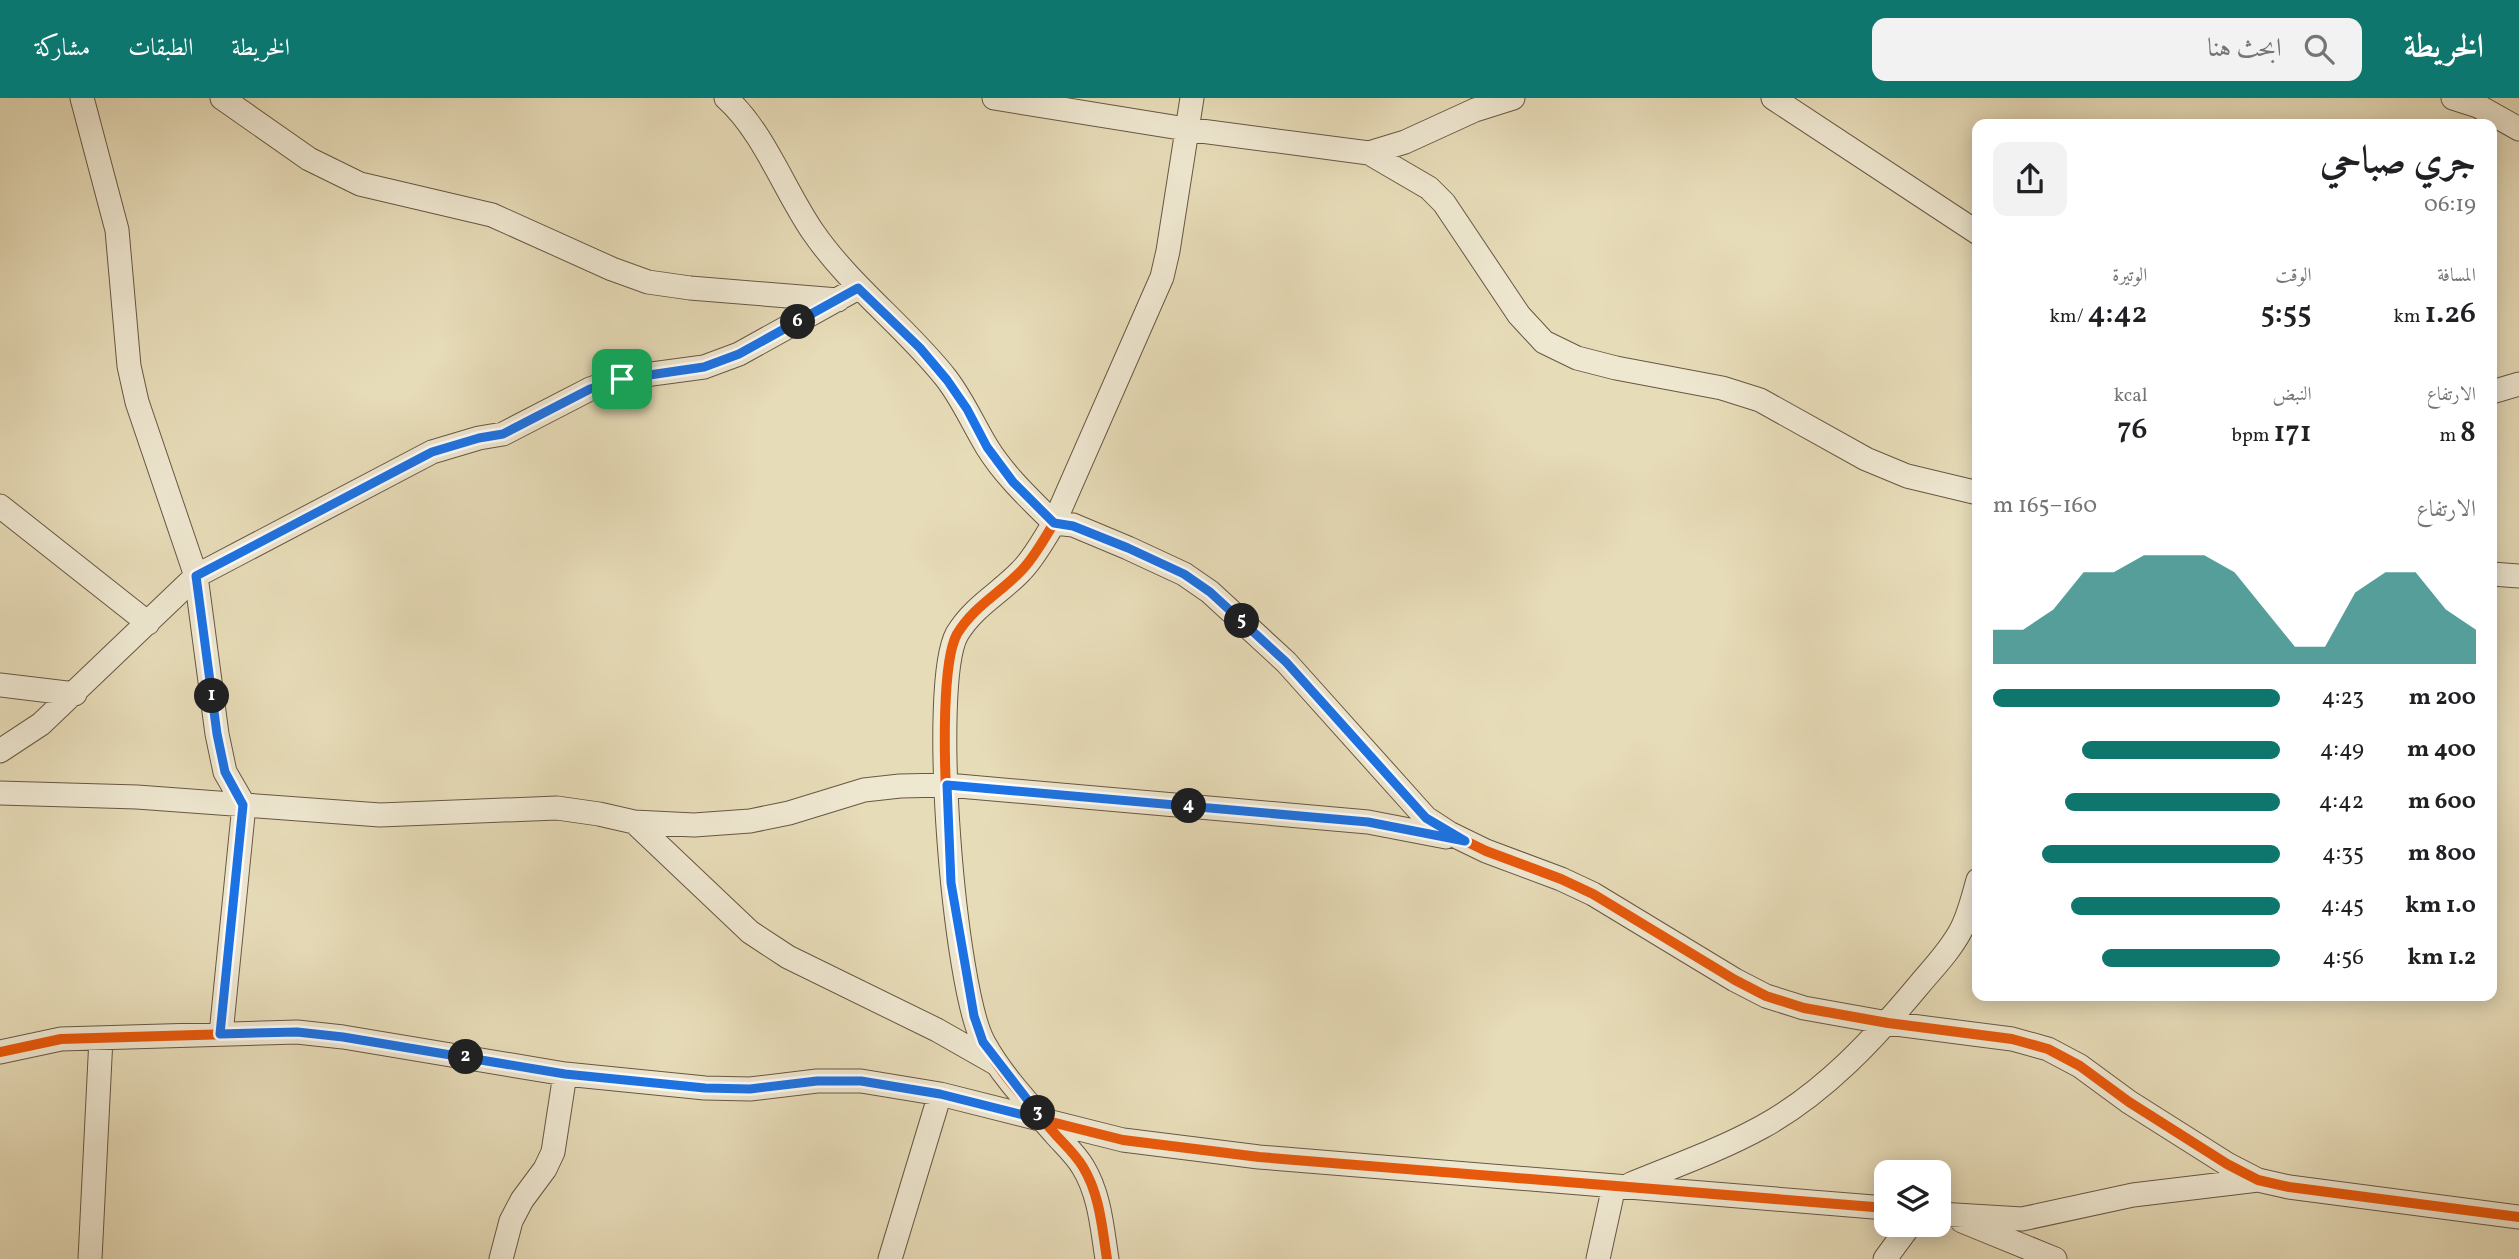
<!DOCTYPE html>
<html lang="ar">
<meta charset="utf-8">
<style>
body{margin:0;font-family:Vollkorn,Amiri,serif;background:#f2f2f2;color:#202124;direction:rtl;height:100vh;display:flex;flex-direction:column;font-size:26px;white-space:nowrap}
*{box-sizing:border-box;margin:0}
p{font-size:23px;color:#757577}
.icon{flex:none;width:38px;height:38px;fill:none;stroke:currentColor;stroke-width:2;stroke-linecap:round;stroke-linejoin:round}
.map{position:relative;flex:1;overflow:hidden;direction:ltr}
.panel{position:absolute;left:1972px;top:21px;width:525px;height:882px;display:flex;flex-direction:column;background:#fff;border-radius:14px;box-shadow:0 4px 18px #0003;direction:rtl}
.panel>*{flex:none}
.controls{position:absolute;left:1874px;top:1062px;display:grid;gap:14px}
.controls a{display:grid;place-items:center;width:77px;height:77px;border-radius:14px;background:#fff;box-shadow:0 4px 18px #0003;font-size:35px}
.pin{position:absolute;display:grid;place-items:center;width:60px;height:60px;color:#fff;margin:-30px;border-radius:14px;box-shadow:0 4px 10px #0006}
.km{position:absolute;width:35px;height:35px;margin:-18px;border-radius:50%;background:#222;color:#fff;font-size:19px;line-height:35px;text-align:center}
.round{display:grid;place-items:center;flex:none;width:74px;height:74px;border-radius:14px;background:#f2f2f2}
.headline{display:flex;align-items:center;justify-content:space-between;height:119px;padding:0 21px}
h1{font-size:38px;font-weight:600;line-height:52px}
.stats{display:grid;grid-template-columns:repeat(3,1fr);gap:10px;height:119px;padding:7px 21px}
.stats div{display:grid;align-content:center}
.stats b{font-size:30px;font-weight:600}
.stats small{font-size:19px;font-weight:400}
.stats p{font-size:19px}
.chart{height:196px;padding:14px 21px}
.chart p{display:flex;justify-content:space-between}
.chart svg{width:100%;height:126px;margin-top:7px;fill:#0f766e;opacity:.7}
ul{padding:0 21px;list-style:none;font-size:23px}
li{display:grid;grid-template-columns:112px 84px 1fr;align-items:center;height:52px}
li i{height:18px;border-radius:9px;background:#0f766e}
header{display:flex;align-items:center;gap:42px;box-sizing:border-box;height:98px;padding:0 35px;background:#0f766e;color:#fff}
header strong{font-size:33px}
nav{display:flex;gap:38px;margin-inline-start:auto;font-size:24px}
.search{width:490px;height:63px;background:#f2f2f2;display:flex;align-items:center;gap:18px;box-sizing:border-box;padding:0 24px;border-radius:14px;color:#757577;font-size:26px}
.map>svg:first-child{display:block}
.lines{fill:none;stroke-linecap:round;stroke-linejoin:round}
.minor-casing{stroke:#685744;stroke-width:25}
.minor{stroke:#efe8d1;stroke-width:23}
.cycleway-casing{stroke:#efe8d1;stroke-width:15}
.cycleway{stroke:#e8590c;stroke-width:10}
.route-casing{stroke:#fff;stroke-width:14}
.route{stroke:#1a73e8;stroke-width:9}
</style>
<header>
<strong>الخريطة</strong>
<div class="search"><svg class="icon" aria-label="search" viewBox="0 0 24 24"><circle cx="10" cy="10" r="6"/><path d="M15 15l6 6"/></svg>ابحث هنا</div>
<nav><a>الخريطة</a><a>الطبقات</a><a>مشاركة</a></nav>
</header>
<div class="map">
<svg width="2519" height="1161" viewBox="0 0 2519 1161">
<rect width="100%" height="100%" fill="#e7dcb8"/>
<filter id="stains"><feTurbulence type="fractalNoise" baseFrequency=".00286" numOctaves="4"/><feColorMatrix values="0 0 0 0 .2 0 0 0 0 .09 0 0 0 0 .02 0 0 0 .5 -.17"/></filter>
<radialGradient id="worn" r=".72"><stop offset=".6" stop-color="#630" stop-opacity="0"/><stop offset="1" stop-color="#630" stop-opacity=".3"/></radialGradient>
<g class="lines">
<g class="minor-casing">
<path id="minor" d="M82,0L117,132L129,268L137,304L196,478L217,636L225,674L244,707L221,936
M222,0L309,61L360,86L492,117L612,171L648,184L690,190L838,202
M726,0C764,34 784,92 813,134C851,189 905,228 946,280C963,302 973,326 987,349C1005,378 1030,401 1054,425L1162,179L1168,153L1192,0
M994,0L1186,31L1369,55L1405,44L1475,12L1513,0
M1773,0L1978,135
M2453,0L2478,8L2519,31
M1369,55L1429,90L1444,105L1519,217L1544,244L1577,260L1616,270L1722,290L1760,302L1866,361L1907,378L1978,395
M2492,294L2519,286
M0,408L148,525
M2492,476L2519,478
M0,587L75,596
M0,653L41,626L196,478L432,354L479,340L503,336L590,291L622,280L704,269L739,256L858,190
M0,695L137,699L380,717L557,710L599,716L634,724L694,727L750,723L789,715L864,692L900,688L947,687L1368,724L1446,739
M634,724L750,834L788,859L937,932L995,965
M0,954L61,941L297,934L343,939L565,976L705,990L750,991L817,983H861L940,996L1123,1042L1259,1059L1886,1110
M1631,1086C1675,1068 1720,1052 1762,1029C1824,995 1874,941 1919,887C1933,870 1950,853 1961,832C1969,817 1973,799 1978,782
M1939,1116L2022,1121L2133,1097L2258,1082
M1962,1123L2055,1161
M90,1161L101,940
M501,1161L511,1123L522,1102L545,1071L553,1054L565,976
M890,1161L940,996
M1107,1161C1102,1130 1100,1097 1083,1069C1076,1057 1065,1047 1056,1037C1031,1008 1002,978 984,945C954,892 929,587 957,536C974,508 999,496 1021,473C1034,460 1044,441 1054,425L1073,427L1128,450L1184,476L1210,494L1286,564L1426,720L1449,735L1486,753L1561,781L1593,796L1735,882L1766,898L1804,910L1888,925L2012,941L2048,951L2080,968L2129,1004L2227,1066L2258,1082L2289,1089L2519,1119
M1598,1161L1614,1088
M1885,1161L1910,1127"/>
</g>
<use href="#minor" class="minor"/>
<g class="cycleway-casing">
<path id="cycleway" d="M0,954L61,941L297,934L343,939L565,976L705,990L750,991L817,983H861L940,996L1123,1042L1259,1059L1886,1110
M1107,1161C1102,1130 1100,1097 1083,1069C1076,1057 1065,1047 1056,1037C1031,1008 1002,978 984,945C954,892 929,587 957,536C974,508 999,496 1021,473C1034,460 1044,441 1054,425L1073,427L1128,450L1184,476L1210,494L1286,564L1426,720L1449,735L1486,753L1561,781L1593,796L1735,882L1766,898L1804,910L1888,925L2012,941L2048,951L2080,968L2129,1004L2227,1066L2258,1082L2289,1089L2519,1119"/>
</g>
<use href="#cycleway" class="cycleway"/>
</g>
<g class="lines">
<g class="route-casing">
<path id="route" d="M858,190L920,250L947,282L967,311L987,349L1013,384L1054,425L1073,428L1128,450L1184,476L1210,494L1286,564L1426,720L1465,743L1368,724L947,687L951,785L974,918L983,944L1043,1022L940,996L861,983H817L750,991L705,990L565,976L343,939L297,934L220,936L243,707L225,674L217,636L196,478L432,354L479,340L503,336L590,291L622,281L704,269L739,256Z"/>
</g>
<use href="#route" class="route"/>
</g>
<rect width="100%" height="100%" filter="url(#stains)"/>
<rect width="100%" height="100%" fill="url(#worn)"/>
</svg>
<div class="controls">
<a><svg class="icon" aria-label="layers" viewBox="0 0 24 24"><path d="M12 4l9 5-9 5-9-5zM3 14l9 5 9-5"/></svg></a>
</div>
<div class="pin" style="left:622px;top:281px;background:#1e9e55"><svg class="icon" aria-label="arrive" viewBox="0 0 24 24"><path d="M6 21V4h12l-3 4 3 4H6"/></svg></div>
<b class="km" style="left:212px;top:598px">1</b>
<b class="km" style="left:466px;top:959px">2</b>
<b class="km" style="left:1038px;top:1015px">3</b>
<b class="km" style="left:1189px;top:708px">4</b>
<b class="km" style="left:1242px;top:523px">5</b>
<b class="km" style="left:798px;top:224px">6</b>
<section class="panel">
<div class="headline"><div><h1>جري صباحي</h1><p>06:19</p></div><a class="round"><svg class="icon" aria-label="share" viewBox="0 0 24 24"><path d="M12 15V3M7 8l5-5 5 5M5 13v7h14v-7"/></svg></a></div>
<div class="stats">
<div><p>المسافة</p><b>1.26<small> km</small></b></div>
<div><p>الوقت</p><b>5:55</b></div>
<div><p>الوتيرة</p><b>4:42<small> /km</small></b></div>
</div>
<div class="stats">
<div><p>الارتفاع</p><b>8<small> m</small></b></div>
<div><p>النبض</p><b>171<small> bpm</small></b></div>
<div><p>kcal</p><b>76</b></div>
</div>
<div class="chart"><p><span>الارتفاع</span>160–165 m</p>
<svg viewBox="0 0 160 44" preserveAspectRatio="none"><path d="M0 44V32L10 32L20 25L30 12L40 12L50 6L60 6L70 6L80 12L90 25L100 38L110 38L120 19L130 12L140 12L150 25L160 32V44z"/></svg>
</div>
<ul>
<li><b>200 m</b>4:23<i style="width:100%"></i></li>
<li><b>400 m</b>4:49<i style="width:69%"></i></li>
<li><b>600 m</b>4:42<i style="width:75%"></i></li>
<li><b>800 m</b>4:35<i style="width:83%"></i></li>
<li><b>1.0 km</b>4:45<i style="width:73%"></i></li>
<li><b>1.2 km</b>4:56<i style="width:62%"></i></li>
</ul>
</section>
</div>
